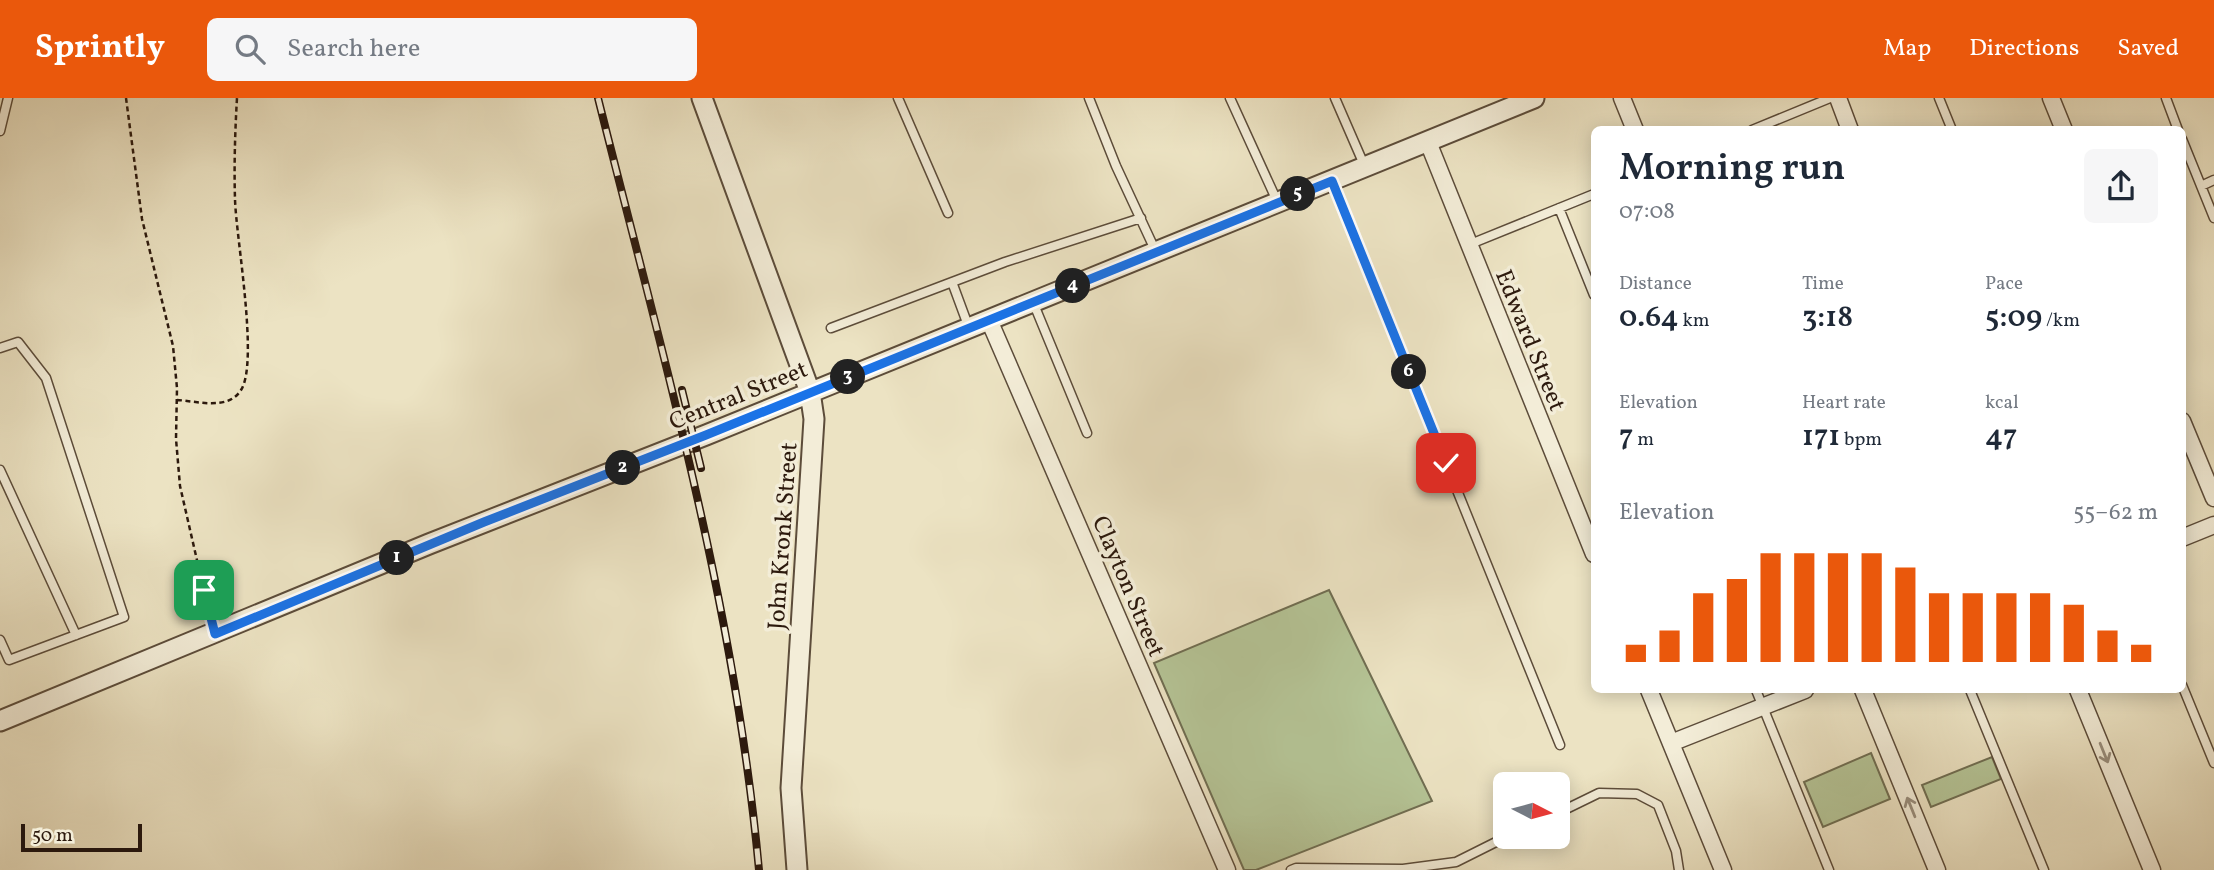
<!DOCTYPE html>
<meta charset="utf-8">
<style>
body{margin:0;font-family:Vollkorn,serif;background:#f6f6f7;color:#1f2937;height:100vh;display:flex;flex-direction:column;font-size:26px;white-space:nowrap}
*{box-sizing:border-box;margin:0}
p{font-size:23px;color:#747a83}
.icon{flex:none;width:38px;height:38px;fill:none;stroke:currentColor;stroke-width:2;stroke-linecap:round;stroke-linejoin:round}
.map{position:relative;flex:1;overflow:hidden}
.panel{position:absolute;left:1591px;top:28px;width:595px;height:567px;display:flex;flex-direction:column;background:#fff;border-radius:10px;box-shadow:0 4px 18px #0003}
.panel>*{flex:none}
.needle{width:46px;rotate:96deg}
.buttons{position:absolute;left:1493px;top:674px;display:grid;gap:14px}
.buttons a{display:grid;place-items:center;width:77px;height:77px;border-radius:10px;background:#fff;box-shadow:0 4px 18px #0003;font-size:35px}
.scale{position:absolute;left:21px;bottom:18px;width:121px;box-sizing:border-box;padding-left:7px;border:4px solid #2c190d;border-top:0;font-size:19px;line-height:24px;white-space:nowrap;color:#2c190d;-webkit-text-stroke:5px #f3edd8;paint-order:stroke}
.pin{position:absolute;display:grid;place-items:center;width:60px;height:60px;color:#fff;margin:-30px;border-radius:14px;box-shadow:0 4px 10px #0006}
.km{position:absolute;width:35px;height:35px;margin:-18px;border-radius:50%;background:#222;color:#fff;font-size:19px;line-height:35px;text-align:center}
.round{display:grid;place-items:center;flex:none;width:74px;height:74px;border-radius:10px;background:#f6f6f7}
.headline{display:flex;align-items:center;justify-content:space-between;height:119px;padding:0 28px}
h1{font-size:38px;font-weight:600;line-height:52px}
.figures{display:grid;grid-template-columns:repeat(3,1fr);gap:10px;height:119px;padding:7px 28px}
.figures div{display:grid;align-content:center}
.figures b{font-size:30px;font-weight:600}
.figures small{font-size:19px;font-weight:400}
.figures p{font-size:19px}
.chart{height:196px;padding:14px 28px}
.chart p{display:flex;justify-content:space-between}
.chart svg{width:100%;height:126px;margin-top:7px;stroke:#ea580c;stroke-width:6}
header{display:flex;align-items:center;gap:42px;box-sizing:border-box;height:98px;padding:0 35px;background:#ea580c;color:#fff}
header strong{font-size:33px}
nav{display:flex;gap:38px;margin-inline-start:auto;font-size:24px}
.search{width:490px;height:63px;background:#f6f6f7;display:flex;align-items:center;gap:18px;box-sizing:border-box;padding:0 24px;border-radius:10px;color:#747a83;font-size:26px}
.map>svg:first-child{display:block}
.green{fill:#b5c496;stroke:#706e52;stroke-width:2}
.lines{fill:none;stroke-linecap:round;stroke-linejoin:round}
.service-casing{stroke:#5c4c3a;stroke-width:11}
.minor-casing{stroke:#5c4c3a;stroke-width:19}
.tertiary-casing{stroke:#5c4c3a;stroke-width:23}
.path{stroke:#2c190d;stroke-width:2.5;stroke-dasharray:5 3.5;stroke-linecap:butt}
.service{stroke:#f3edd8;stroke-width:8}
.minor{stroke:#f3edd8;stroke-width:16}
.tertiary{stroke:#f3edd8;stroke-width:19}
.rail-casing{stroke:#2c190d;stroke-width:8}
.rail{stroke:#f3edd8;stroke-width:5;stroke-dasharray:16;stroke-linecap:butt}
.oneway{stroke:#998e7d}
.route-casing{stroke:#fff;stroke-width:14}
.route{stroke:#1a73e8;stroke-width:9}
.labels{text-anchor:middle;stroke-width:7;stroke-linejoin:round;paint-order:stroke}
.street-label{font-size:24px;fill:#2c190d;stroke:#f3edd8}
</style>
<header>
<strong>Sprintly</strong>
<div class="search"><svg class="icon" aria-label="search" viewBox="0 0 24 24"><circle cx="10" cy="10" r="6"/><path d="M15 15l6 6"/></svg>Search here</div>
<nav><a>Map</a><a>Directions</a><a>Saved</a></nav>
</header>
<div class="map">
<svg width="2214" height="772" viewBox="0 0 2214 772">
<rect width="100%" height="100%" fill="#ece3c3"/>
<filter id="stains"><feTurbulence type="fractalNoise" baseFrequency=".00286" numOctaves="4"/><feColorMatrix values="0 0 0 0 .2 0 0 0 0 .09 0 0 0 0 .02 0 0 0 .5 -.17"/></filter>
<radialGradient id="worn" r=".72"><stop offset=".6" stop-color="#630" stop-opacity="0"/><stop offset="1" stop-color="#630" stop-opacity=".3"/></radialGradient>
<path class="green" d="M1329,492L1432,703L1256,772H1244L1154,565Z
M1871,655L1890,701L1823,729L1804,684Z
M1992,659L2001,681L1931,709L1922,687Z"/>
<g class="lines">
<g class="service-casing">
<path id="service" d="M898,0L948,115
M1089,0L1116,68L1156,154
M1230,0L1277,103
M1335,0L1365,69
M1939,0L1952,32
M2166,0L2178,32
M1752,32L1830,0
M0,33L8,0
M2182,41L2214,120
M1332,83L1560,647
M2201,88L2214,82
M1559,110L1594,197
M1468,147L1594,96
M952,184L969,230
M1033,204L1087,335
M831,230L1005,164L1141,120
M0,250L18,244L46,280L124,519L9,562L0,542
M0,372L76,537
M2182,587L2214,665
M1756,592L1829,772
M1970,592L2044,772
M1558,715L1599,695L1637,696L1658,707L1676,753L1679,772
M1291,772L1296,770L1403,771L1456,764L1508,738"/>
</g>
<g class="minor-casing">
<path id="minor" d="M1622,0L1635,32
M1838,0L1850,32
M2051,0L2064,32
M1428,44L1594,456
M989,222L1227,772
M2182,323L2214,400
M2182,440L2214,427
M1649,592L1723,772
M1863,592L1937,772
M2078,592L2152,772
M1671,645L1805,592"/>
</g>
<g class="tertiary-casing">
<path id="tertiary" d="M702,0L810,294L814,321L791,690L797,772
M0,623L429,446L706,337L1534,0"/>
</g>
<path class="path" d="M126,0L142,121L173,248L177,290L176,341L180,388L210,519
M177,302C197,303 228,313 241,292C259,264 236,140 235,101C234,68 235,34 237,0"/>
<use href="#service" class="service"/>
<use href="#minor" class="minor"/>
<use href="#tertiary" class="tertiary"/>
<g class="rail-casing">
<path id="rail" d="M598,0C662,255 735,509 759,772
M682,292L701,370"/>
</g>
<use href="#rail" class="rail"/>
</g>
<defs><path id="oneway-shaft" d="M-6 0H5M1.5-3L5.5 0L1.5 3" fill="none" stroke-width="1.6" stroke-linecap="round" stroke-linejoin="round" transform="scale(1.75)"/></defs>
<g class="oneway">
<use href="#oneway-shaft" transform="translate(2104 655) rotate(68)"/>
<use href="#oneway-shaft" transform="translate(1911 709) rotate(-112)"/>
</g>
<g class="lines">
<g class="route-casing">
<path id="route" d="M204,492L215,536L484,424L706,337L1332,83L1446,365"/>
</g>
<use href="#route" class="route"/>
</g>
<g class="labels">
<g class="street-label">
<text transform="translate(1531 242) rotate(68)" y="8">Edward Street</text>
<text transform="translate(738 297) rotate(-22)" y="8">Central Street</text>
<text transform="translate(782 438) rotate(-86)" y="8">John Kronk Street</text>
<text transform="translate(1129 488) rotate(67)" y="8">Clayton Street</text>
</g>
</g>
<rect width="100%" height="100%" filter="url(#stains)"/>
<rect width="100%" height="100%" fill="url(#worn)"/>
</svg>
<div class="buttons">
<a><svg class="needle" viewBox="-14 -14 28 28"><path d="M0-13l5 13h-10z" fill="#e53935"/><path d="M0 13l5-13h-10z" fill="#747a83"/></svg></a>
</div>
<div class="scale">50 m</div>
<div class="pin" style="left:204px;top:492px;background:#1e9e55"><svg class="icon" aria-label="arrive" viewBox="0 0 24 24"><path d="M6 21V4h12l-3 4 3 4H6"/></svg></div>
<div class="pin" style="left:1446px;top:365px;background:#d93025"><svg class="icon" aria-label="check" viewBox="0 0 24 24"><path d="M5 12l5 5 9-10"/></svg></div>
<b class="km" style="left:397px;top:460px">1</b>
<b class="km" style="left:623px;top:370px">2</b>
<b class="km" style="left:848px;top:279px">3</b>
<b class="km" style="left:1073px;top:188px">4</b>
<b class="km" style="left:1298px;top:96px">5</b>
<b class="km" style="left:1409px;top:274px">6</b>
<section class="panel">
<div class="headline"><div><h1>Morning run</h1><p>07:08</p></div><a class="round"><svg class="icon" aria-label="share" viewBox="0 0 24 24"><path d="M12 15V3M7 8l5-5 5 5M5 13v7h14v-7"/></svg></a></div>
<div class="figures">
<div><p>Distance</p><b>0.64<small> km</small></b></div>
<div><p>Time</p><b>3:18</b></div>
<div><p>Pace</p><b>5:09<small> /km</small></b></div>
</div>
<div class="figures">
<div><p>Elevation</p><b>7<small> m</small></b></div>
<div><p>Heart rate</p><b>171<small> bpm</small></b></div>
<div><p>kcal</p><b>47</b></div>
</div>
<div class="chart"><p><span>Elevation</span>55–62 m</p>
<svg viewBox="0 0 160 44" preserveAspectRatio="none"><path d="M5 44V38M15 44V33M25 44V20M35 44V15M45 44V6M55 44V6M65 44V6M75 44V6M85 44V11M95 44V20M105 44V20M115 44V20M125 44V20M135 44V24M145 44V33M155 44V38"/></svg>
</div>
</section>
</div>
